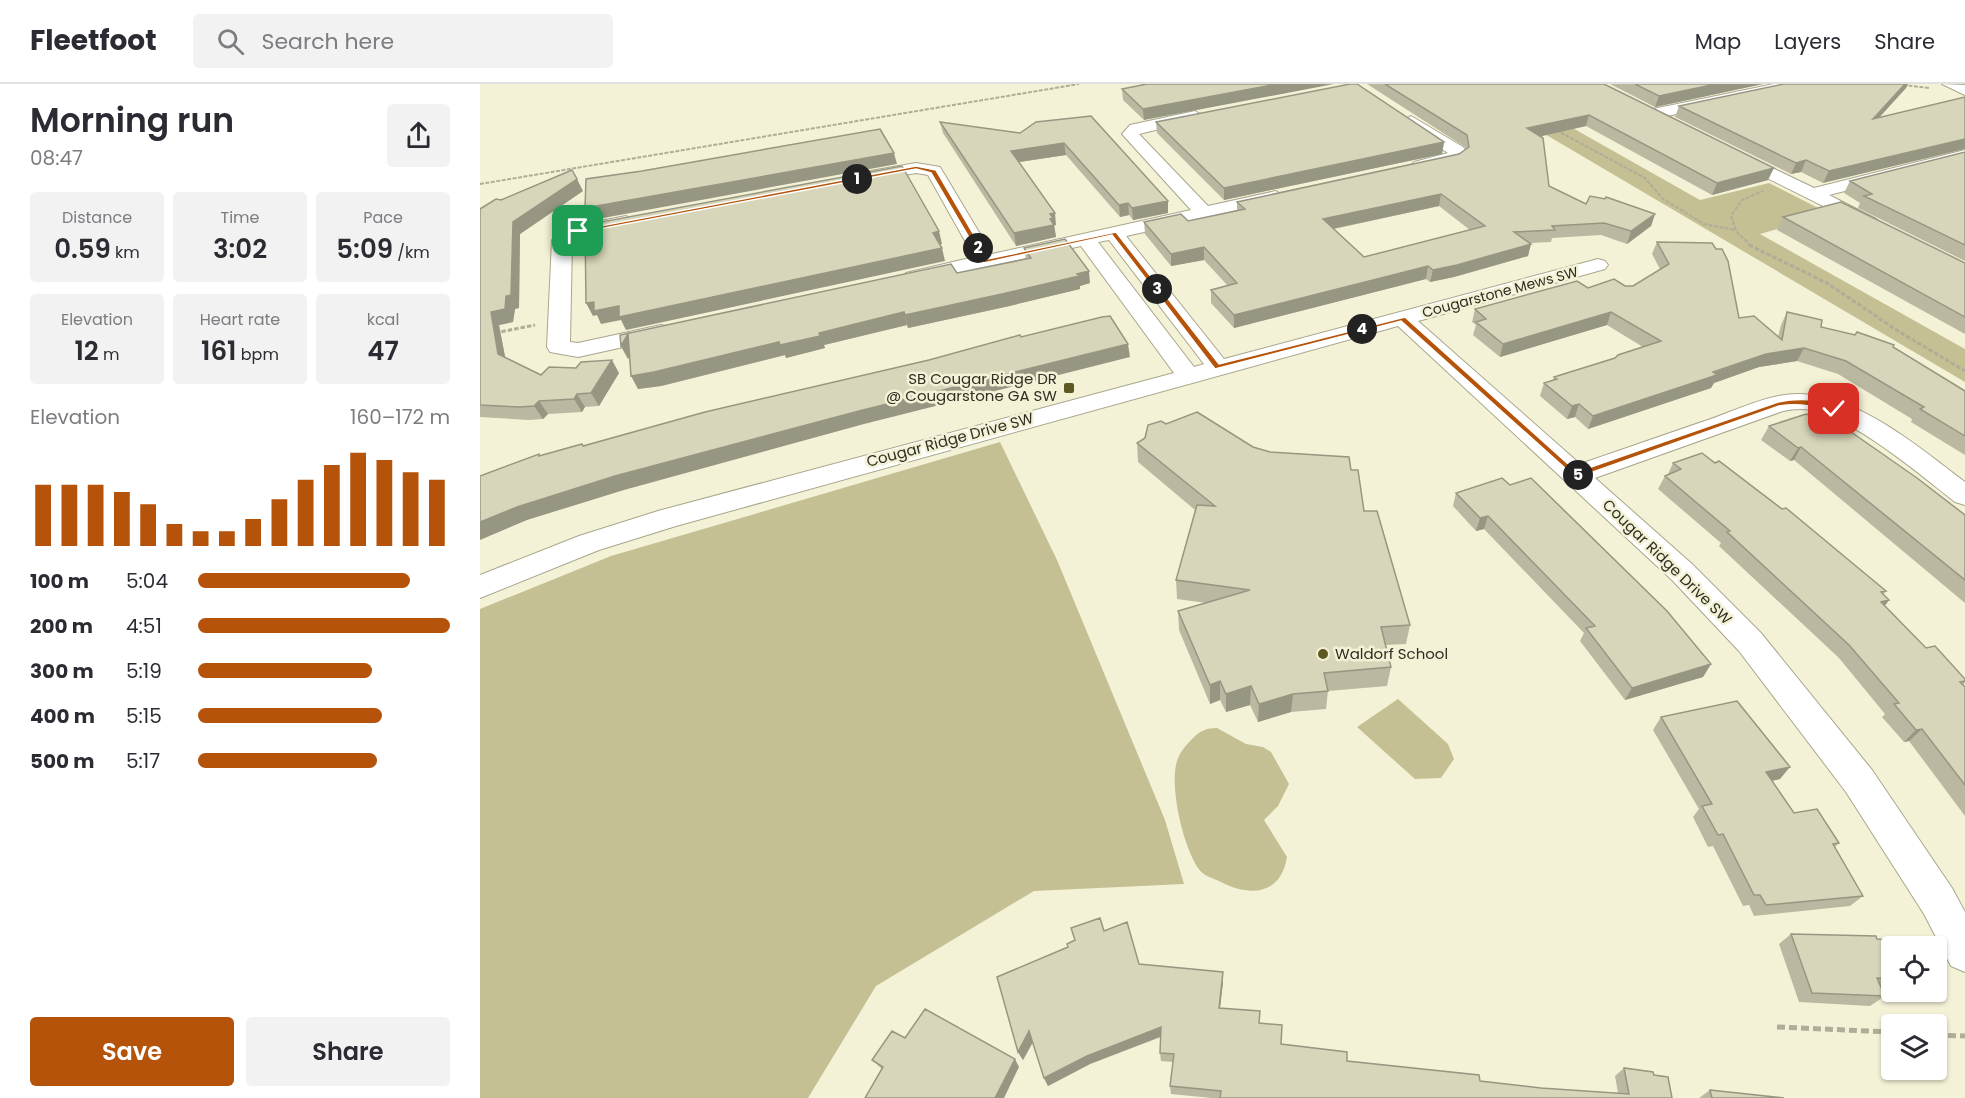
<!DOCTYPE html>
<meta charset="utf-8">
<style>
body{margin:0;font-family:Poppins,sans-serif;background:#f2f2f3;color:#2b2b33;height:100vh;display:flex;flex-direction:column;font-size:22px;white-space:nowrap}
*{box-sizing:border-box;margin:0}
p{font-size:20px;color:#7c7c81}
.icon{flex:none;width:33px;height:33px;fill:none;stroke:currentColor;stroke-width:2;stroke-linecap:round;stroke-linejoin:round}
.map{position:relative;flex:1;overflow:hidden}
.side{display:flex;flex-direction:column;background:#fff;width:480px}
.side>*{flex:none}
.tools{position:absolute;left:1401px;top:852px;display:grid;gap:12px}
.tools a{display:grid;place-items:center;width:66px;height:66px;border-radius:6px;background:#fff;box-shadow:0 2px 4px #0004;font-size:30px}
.pin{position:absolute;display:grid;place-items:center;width:51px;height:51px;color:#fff;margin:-26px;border-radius:12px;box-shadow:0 3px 9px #0006}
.km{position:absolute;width:30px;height:30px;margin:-15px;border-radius:50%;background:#222;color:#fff;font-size:16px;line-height:30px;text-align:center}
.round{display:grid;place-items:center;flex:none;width:63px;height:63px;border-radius:6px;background:#f2f2f3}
.overview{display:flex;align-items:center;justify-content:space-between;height:102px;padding:0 30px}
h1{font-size:33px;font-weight:600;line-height:45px}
.metrics{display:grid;grid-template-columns:repeat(3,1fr);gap:9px;height:102px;padding:6px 30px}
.metrics div{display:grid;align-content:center;border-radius:6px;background:#f2f2f3;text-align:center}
.metrics b{font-size:26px;font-weight:600}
.metrics small{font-size:16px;font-weight:400}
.metrics p{font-size:16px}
.chart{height:168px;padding:12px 30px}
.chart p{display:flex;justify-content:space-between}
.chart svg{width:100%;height:108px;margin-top:6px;stroke:#b45309;stroke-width:6}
.button{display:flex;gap:12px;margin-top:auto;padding:12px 30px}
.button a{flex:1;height:69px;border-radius:6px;background:#b45309;color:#fff;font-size:24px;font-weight:600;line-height:69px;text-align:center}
.button a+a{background:#f2f2f3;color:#2b2b33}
ul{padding:0 30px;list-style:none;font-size:20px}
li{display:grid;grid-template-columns:96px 72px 1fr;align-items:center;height:45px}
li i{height:15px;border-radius:8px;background:#b45309}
header{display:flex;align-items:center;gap:36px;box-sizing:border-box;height:84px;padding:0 30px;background:#fff;border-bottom:2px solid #e1e1e2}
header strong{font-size:28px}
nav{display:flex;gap:33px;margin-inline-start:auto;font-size:21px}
.search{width:420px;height:54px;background:#f2f2f3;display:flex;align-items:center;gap:15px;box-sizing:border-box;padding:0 21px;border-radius:6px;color:#7c7c81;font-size:22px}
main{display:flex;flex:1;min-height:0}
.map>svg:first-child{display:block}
.green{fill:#c4c093}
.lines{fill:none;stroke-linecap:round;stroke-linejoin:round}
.minor-casing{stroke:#a8a68b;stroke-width:2}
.path-far2{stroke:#afad97;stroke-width:2;stroke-dasharray:4 1.5;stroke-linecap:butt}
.path-far1{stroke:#afad97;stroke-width:3;stroke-dasharray:4.5 2;stroke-linecap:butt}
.path{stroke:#afad97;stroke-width:5;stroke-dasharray:8 4;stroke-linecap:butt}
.minor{fill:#fff;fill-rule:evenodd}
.wall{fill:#bab8a0;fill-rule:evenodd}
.shaded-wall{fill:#979682}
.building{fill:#d8d6ba;stroke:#979682;stroke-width:1.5;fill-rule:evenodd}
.route{fill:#b45309;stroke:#fff;stroke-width:1.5}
.poi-dot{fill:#5d5824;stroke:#f4f2d6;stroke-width:2}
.labels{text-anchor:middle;stroke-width:5;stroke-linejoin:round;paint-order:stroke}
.far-street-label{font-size:14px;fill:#2f2e23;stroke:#f4f2d6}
.poi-label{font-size:15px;fill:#2f2e23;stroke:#f4f2d6;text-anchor:end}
.street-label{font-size:15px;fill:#2f2e23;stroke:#f4f2d6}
</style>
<header>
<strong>Fleetfoot</strong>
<div class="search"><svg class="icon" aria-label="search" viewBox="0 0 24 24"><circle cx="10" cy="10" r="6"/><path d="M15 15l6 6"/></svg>Search here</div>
<nav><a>Map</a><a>Layers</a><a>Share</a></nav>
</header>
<main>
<section class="side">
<div class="overview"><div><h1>Morning run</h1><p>08:47</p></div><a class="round"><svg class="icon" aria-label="share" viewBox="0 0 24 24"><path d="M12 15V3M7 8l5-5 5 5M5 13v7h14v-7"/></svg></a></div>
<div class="metrics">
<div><p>Distance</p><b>0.59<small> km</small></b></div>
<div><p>Time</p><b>3:02</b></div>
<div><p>Pace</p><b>5:09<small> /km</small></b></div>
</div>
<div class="metrics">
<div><p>Elevation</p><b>12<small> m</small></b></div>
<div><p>Heart rate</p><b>161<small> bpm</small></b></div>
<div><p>kcal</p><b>47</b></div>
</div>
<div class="chart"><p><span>Elevation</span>160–172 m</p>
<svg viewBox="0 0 160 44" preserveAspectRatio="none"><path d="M5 44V19M15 44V19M25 44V19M35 44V22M45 44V27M55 44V35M65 44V38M75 44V38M85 44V33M95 44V25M105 44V17M115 44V11M125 44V6M135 44V9M145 44V14M155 44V17"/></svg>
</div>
<ul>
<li><b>100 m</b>5:04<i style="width:84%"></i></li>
<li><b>200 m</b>4:51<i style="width:100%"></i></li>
<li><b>300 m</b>5:19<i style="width:69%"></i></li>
<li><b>400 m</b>5:15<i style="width:73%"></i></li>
<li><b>500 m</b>5:17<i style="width:71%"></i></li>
</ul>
<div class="button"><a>Save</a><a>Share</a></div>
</section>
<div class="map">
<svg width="1485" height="1014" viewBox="0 0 1485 1014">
<rect width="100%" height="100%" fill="#f4f2d6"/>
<path class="green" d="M980,0H1015L1220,116L1289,99L1350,130L1280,150L1485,265V298Z
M520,358L577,476L685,736L704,800L554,807L396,902L328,1014H0V525L131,472Z
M918,615L968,660L974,675L961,694L935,695L877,643Z
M737,644L766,660L783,663L791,668L809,700L798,722L784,736L807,773C801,811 770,813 741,798C733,794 723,792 718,784C703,762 689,702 697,677C700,668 706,661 713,654C720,647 726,644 737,644Z"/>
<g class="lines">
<g class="minor-casing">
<path id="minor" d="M1294,0H1324L1316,5L1173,35L1165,30L1173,25Z
M1462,0L1485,1V11Z
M715,27L723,32L721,35L659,50L728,122L796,107L805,113L796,119L646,152L744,275L1118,175L1125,177L1128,181L1125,185L938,237L1100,380C1142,366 1183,351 1225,337C1258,326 1296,305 1331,311C1388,319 1441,365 1485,398V421L1475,418C1438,389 1376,336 1331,326C1322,324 1312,325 1303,327L1115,394L1212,480L1281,549L1392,686L1472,804L1485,828V888L1471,882L1444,830L1366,708L1259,567L1192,496L918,242L196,442L119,466L0,514V491L99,452L178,427L694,289L601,162L433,199L426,197L423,193L426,189L494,173L448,91L436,89L385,98L376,93L385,88L436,79L460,83L512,170L711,126L642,50L650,41ZM629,156L724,280L714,283L618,158Z
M931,32L983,63L986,67L982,78L940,87L934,86L931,82L934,78L968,69L925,40L923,37Z
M1255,66L1334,104L1485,66V76L1349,111L1396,135L1399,139L1396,143L1389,145L1249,75L1246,71L1249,67Z
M146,132L156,138L153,142L104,152L92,159L90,258L98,259L181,241L189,243L192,248L189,253L98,273L70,268L67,263L72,156L91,143Z"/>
</g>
<path class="path-far2" d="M1423,1L1449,4
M1076,46L1165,94L1183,115L1224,140L1255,146
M0,100L599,0
M1271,162L1256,147L1251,132L1262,116L1283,107"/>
<path class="path-far1" d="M1269,161L1347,199L1418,247L1485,287
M15,249L55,241"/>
<path class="path" d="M1297,943L1412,948
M1456,951L1485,952"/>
<use href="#minor" class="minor"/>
</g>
<path class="wall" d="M667,0L664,36L643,16L642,5Z
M887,0H1124L1288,96L1232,111L1106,42L1060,52L1069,102L1106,120L1175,130L1171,142L1147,160L1121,151L1072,154L1071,158L1050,159L1048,172L974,193L950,198L946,195L754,244L731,219V206L748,202L724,176L691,182L665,150L664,138L708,137L757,126V118L979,70L986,66L985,63ZM959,122L990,146L884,173L854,145Z
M1130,0H1283L1175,23Z
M1304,0H1428L1426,4L1399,33L1343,99L1321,88L1311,90L1195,33L1199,22Z
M460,38L540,49L556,38L688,129L653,136L649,131L640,133L586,71L539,78L576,141H574L576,153L536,162L463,49Z
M676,38L964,58L962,70L744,116L677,49Z
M1485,68V177L1378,124L1380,119L1364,109L1370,97Z
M103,107L40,150L39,224L35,225L33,238L19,241L25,273L61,291L139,289L119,322L105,323L102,328L68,330L63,335L49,336L0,333V125L21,116Z
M1303,133L1485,179V250L1297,146Z
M1177,158L1259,234L1298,253L1301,241L1307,228L1341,243L1413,263L1485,307V371L1431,338L1432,335L1358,290L1317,277L1279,283L1234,299L1231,304L1108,345L1095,333L1087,335L1060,312L1064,299L1073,296L1074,293L1135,274L1163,263L1127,241L1020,273L993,251L996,241L992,238L995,225L1108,204L1153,202L1180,185L1172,170Z
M544,164L610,199L600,202V205L525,223L428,244L427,241L344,261L345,264L306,274L305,271L181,302L158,305L150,272L148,275L141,262L546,175Z
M1339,338L1485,431V519L1314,376L1310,377L1281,356L1289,342Z
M686,340L790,368L871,386L884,427L930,541L926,560L905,561L911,583L907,602L848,607L846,625L811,628L778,638L770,621L746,628L740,616L730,620L699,546L698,527L726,519L697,515L696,496L715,426L658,378L657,359L665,354Z
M1193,379L1406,507L1403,511L1409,516L1405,522L1446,564L1485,595V599L1483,601L1485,603V732L1429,657L1424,658L1402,633L1405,630L1359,574L1239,462L1241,459L1178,405L1185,392L1188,390Z
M1030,401L1231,580L1223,593L1145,616L1100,557L1104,549L1004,445L996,447L973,422L976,409Z
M1181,633L1300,695L1292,697L1314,729L1359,759L1355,763L1383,812L1370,822L1274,832L1269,821L1263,822L1233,762L1228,763L1213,733L1219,725L1173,646Z
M624,847L659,880L743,898L740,924L779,939L801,960L867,977L1000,997L1061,1004L1138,1009L1135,992L1144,984L1174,991L1192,1014H732L691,1010L690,1002L693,978L681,977L680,969L681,953L610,980L568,1002L564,994L553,958L543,976L538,968Z
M1311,850L1397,855L1412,862V905L1401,904L1405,912L1390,922L1319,918L1299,860Z
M425,954L539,983L402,985L392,976Z
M1230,1006L1304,1014H1219Z"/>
<path class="shaded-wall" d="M798,0H854L664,36L663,25Z
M1236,0H1283L1175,23L1179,12Z
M1425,0H1428L1426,4L1388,46L1393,35Z
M1109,31L1106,42L1045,56L1047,44Z
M1485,55V65L1343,99L1349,87Z
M964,58L962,70L744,116V104Z
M584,59L586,71L533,79L531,67Z
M414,69L417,80L112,136L105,124Z
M1326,76L1321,88L1311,90L1316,79Z
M1294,84L1288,96L1232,111L1237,99Z
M97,95L103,107L40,150L39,224L35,225L33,238L19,241L27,283L18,270L11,228L33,138Z
M961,110L959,122L842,147L843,135Z
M688,117V129L653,136L652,124Z
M648,119L649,131L640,133L639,121Z
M575,129L576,141H574L576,153L536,162L534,149L570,130Z
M1175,130L1171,142L1147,160L1151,147Z
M459,147L462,160L456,161L453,149Z
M1051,160L1048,172L974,193L950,198L953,186Z
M724,163V176L691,182V170Z
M462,164L465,177L146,246L141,236L121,240L117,231L113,232L106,219L114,218L139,222Z
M948,182L946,195L754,244V231Z
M609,187L610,199L600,202V205L525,223L428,244L425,231Z
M424,228L427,241L344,261L345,264L306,274L305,271L181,302L158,305L151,292Z
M1131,228L1127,241L1020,273L1023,260Z
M148,250L155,263L148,275L141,262Z
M648,260L650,273L384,340L144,406L47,436L0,456V438L37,423L135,392L379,327Z
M1324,264L1317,277L1279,283L1234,299L1231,304L1108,345L1113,332L1286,270Z
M132,276L139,289L119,322L111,309Z
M97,310L105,323L102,328L94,315Z
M59,317L68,330L63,335L54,322Z
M1099,320L1095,333L1087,335L1092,322Z
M1321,363L1314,376L1310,377L1318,364Z
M1008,432L1004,445L996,447L1000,434Z
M1409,516L1399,529L1401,518Z
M1231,580L1223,593L1145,616L1152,604Z
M740,597V616L730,620V601Z
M771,602L770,621L746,628V610Z
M813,610L811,628L778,638L779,620Z
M1442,645L1429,657L1424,658L1436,646Z
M1310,683L1300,695L1276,700L1286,688Z
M743,888V898L739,933V924Z
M681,943L682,952L610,980L568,1002L564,994L607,972Z
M549,947L554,956L543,976L538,968Z
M535,975L539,983L524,1014H515Z"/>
<path class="building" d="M667,0H798L663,25L642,5Z
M870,0H877L964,58L744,104L676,38Z
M905,0H1124L1294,84L1237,99L1109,31L1047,44L1063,54L1069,102L1106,120L1110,112L1125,115L1126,113L1175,130L1151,147L1124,139L1072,142L1075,146L1034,148L1051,160L977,181L953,186L948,182L754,231L731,206L757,199L724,163L691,170L664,138L701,130L708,137L765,125L757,118L979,70L989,63L987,51ZM961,110L1005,142L884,173L843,135Z
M1155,0H1236L1179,12Z
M1304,0H1425L1393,35L1485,13V55L1349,87L1326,76L1316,79L1199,22Z
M611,32L688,117L652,124L648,119L639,121L584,59L531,67L575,129L570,130L573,134L570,135L574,141L534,149L460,38L540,49L556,38Z
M400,45L414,69L105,124L106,95L162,87Z
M1485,68V161L1384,112L1392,110L1370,97Z
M422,82L459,147L453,149L462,164L139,233V222L114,227V218L106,219L105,141Z
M92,86L97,95L33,138L31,211L26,212L25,225L11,228L18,270L61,291L69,283L96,284L101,278L132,276L111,309L97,310L94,315L59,317L54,322L40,323L0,321V125L16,115L21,116Z
M1361,118L1485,179V233L1303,133Z
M585,155L609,187L597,190L599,192L522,210L425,231L424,228L339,249L340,252L300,261L299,258L174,288L151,292L148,250L141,262L140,251L471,180L477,189L551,174L544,164Z
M1177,158L1232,159L1236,165H1242L1248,177L1259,234L1274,232L1302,256L1307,228L1342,236L1341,243L1375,251L1377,248L1414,261L1413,263L1485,307V352L1440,325L1444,323L1366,277L1324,264L1286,270L1233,288L1237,291L1113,332L1099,320L1092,322L1064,299L1077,295L1074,293L1135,274L1138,271L1181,257L1131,228L1023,260L996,238L1006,235L995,225L1097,197L1108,204L1134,195L1145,202H1153L1189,180Z
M630,232L648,260L379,327L135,392L37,423L0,438V392L59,370V372L102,360L103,362L225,328L449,276L540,251L541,253L622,233Z
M717,328L773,363L790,368L869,373L871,386H878L884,427H897L930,541L901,543L911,583L844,589L848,607L813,610L779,620L771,602L746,610L740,597L730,601L698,527L770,506L696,496L717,421L735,422L657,359L665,354L668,341L681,337L686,340Z
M1327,330L1339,338L1351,334L1437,394L1485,431V496L1321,363L1318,364L1289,342L1323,331Z
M1222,369L1235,379L1239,377L1302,425L1306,424L1406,507L1401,508L1409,516L1401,518L1446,564L1455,562L1485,595V597L1480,598L1485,603V701L1442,645L1436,646L1414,620L1419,619L1369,561L1247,448L1250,447L1185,392L1201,385L1193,379Z
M1022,394L1030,401L1051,394L1187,527L1231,580L1152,604L1106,544L1115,542L1008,432L1000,434L976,409Z
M1257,617L1310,683L1286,688L1314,729L1337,725L1359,759L1353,760L1383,812L1286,821L1280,811H1274L1243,750L1238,751L1222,722L1232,720L1181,633Z
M620,834L624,847L647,838L659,880L743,888L739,924L780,927L779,939L802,941L801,960L867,968V977L999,991L1000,997L1061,1004L1149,1010L1144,984L1173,988L1174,991L1188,993L1192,1014H740L741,1007L690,1002L694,970L680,969L681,943L607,972L564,994L549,947L538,968L517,893L588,863L587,860L595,856L591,844Z
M1311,850L1396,852L1397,855L1411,856L1414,862H1412V895L1397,894L1405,912L1332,909Z
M445,925L535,975L515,1014H385L403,983L392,976L412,947L425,954Z
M1230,1006L1304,1014H1232Z"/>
<path class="route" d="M436,82L456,86L508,175L636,148L739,280L925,233L1097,388L1298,318C1317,314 1341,314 1359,325L1354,328C1335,322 1320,319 1299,322L1096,394L921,237L735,285L632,151L504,179L451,89L436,85L98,149L94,147Z"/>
<g class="poi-dot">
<rect x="583" y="298" width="12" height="12" rx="3"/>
<circle cx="843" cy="570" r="6"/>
</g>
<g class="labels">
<g class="far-street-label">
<text transform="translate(1020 208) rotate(-15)" y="5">Cougarstone Mews SW</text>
</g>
<g class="poi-label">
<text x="577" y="300">SB Cougar Ridge DR<tspan x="577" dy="17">@ Cougarstone GA SW</tspan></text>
<text x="855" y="575" text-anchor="start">Waldorf School</text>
</g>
<g class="street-label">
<text transform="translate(470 356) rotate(-15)" y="5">Cougar Ridge Drive SW</text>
<text transform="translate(1187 478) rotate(44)" y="5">Cougar Ridge Drive SW</text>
</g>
</g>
</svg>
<div class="tools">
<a><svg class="icon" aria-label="locate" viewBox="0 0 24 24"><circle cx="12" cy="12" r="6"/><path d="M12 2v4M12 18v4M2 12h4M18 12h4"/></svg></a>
<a><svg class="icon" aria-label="layers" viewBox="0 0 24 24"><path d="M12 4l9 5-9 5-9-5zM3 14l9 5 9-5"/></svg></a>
</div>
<div class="pin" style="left:98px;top:147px;background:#1e9e55"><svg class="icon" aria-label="arrive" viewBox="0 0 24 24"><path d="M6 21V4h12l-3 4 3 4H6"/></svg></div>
<div class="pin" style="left:1354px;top:325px;background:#d93025"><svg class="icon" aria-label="check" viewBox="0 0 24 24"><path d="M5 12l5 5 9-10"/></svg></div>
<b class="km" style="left:377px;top:95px">1</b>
<b class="km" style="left:498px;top:164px">2</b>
<b class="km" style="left:677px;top:205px">3</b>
<b class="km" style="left:882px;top:245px">4</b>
<b class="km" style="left:1098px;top:391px">5</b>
</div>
</main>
